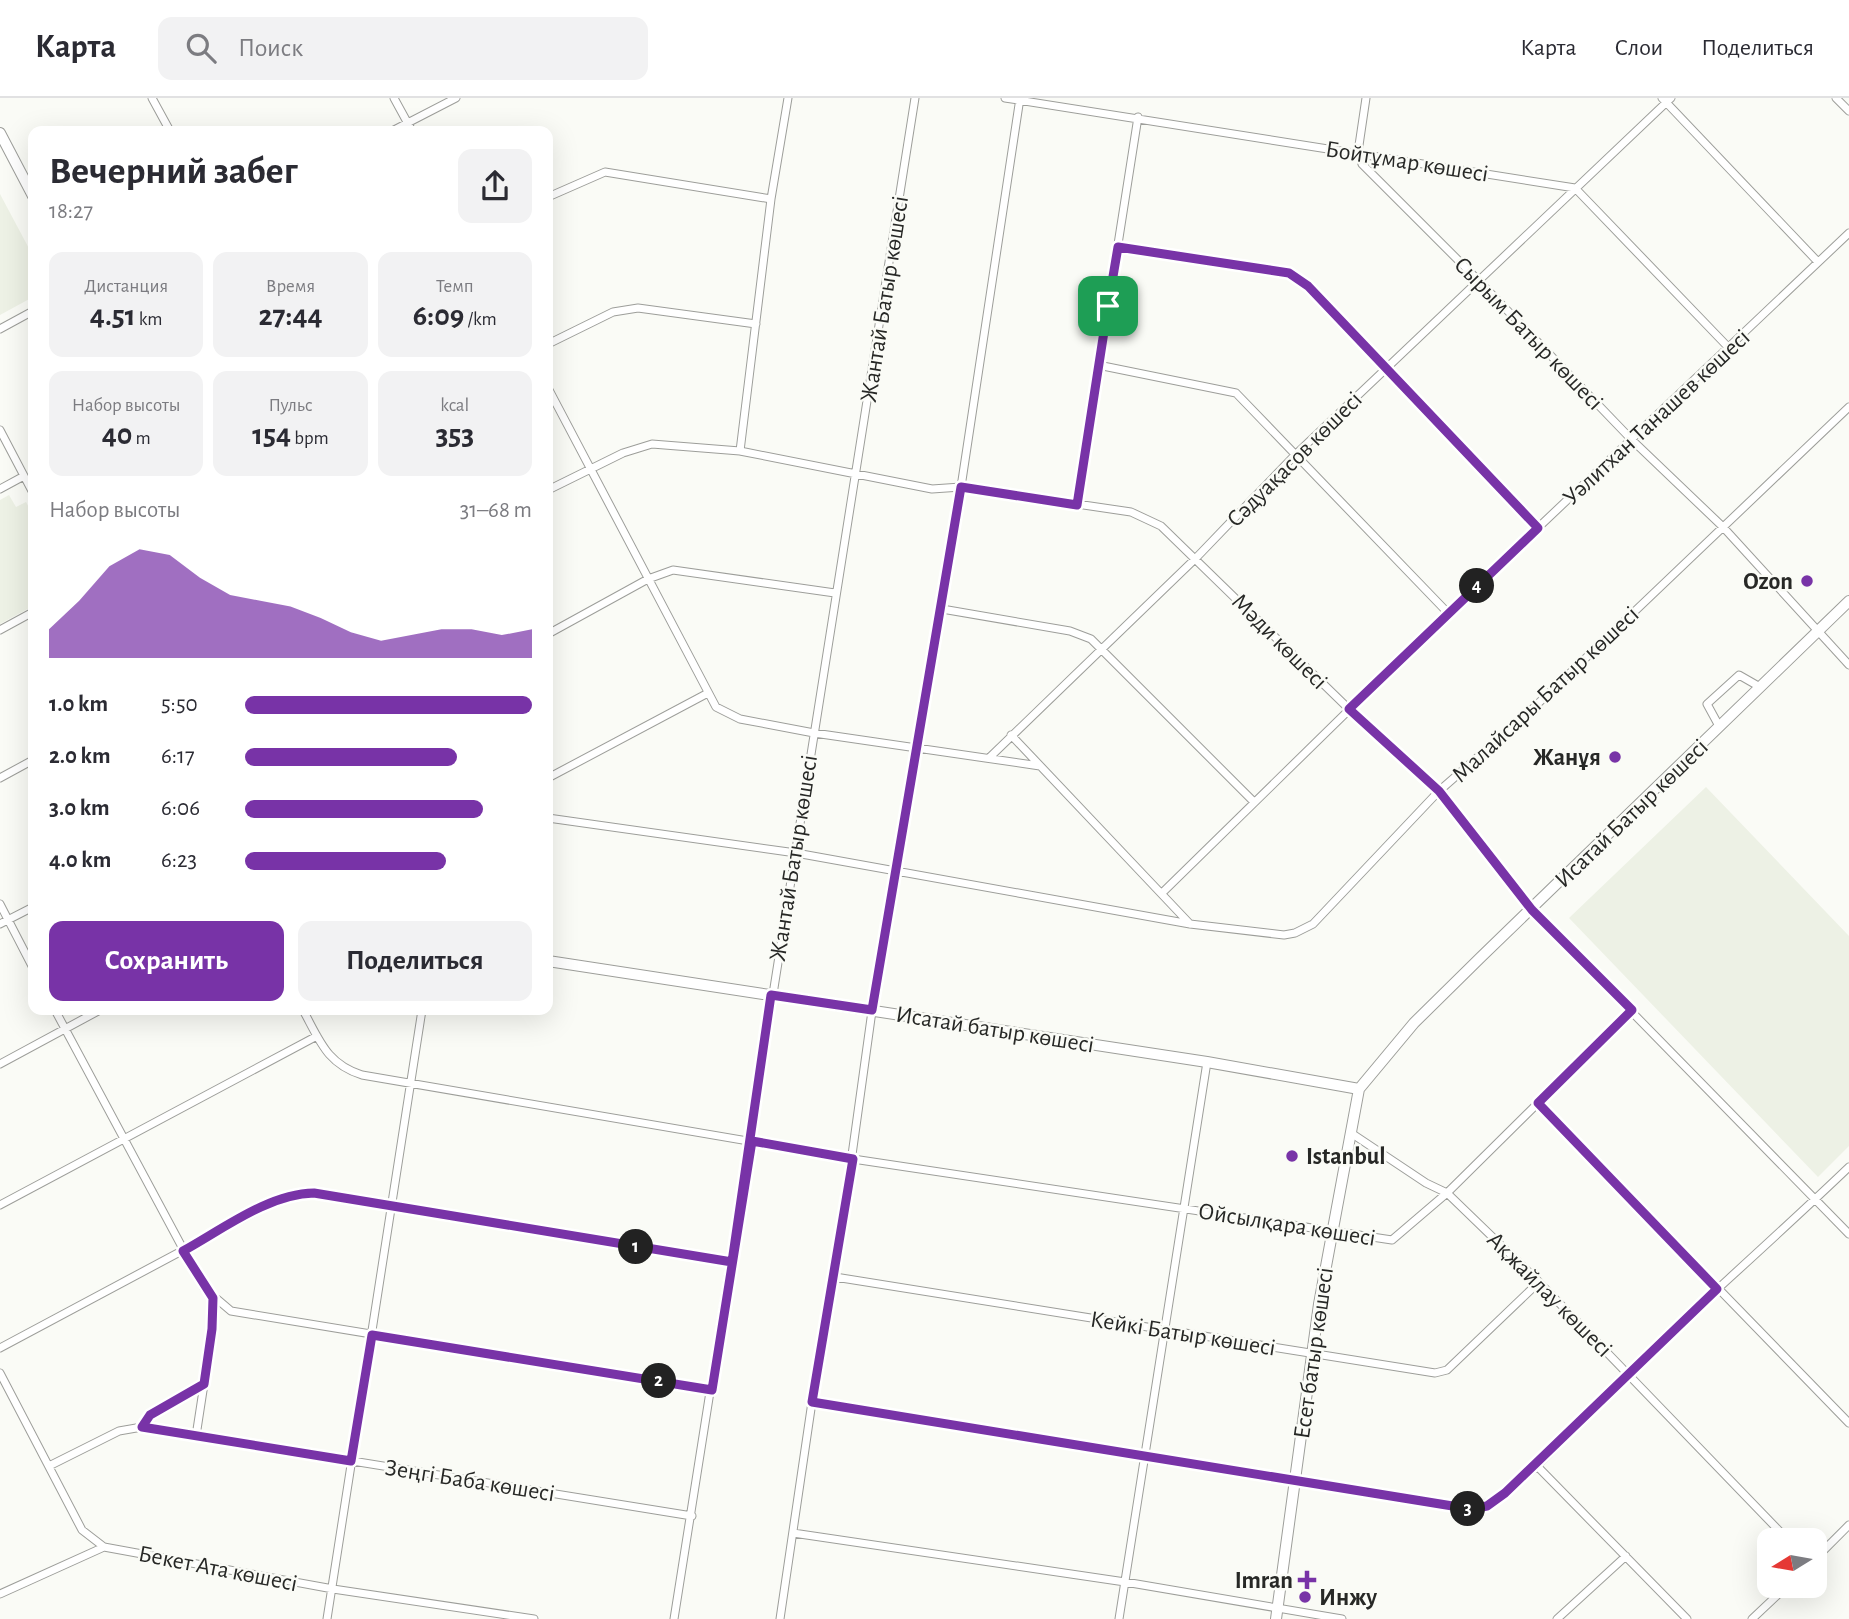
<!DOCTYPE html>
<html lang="ru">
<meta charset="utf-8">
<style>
body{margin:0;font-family:"Alegreya Sans",sans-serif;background:#f2f2f3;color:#2b2b33;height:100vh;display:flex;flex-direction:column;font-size:26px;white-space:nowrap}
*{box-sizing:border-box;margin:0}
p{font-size:23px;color:#7c7c81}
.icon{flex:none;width:38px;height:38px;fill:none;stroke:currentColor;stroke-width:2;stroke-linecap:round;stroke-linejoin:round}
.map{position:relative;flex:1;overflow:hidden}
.details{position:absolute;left:28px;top:28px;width:525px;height:889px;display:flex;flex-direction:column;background:#fff;border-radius:14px;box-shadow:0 7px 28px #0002}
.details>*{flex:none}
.needle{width:46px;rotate:259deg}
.controls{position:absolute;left:1757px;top:1430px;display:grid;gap:14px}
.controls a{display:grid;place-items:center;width:70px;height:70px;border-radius:14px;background:#fff;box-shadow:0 7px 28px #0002;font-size:35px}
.pin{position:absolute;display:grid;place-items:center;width:60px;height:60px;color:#fff;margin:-30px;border-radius:14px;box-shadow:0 4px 10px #0006}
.km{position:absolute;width:35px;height:35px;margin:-18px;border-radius:50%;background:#222;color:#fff;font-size:19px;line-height:35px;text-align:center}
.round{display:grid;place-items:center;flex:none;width:74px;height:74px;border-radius:14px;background:#f2f2f3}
.headline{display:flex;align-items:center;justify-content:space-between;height:119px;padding:0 21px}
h1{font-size:38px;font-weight:600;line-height:52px}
.figures{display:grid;grid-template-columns:repeat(3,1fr);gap:10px;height:119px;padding:7px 21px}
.figures div{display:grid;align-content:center;border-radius:14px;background:#f2f2f3;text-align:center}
.figures b{font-size:30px;font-weight:600}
.figures small{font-size:19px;font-weight:400}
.figures p{font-size:19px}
.chart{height:196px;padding:14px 21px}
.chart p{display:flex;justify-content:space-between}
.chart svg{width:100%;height:126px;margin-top:7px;fill:#7833a7;opacity:.7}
.primary-button{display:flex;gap:14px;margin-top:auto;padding:14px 21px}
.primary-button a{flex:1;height:80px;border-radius:14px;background:#7833a7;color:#fff;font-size:28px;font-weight:600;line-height:80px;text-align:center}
.primary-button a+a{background:#f2f2f3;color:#2b2b33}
ul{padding:0 21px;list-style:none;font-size:23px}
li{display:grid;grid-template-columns:112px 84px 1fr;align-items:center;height:52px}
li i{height:18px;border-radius:9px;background:#7833a7}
header{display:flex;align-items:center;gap:42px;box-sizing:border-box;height:98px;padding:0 35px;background:#fff;border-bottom:2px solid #e1e1e2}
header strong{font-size:33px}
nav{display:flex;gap:38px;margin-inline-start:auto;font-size:24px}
.search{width:490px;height:63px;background:#f2f2f3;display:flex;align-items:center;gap:18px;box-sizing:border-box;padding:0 24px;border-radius:14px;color:#7c7c81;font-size:26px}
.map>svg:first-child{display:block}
.built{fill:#edf1e5}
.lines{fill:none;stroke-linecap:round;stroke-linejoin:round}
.street-casing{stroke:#9d9e9a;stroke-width:9}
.secondary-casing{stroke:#9d9e9a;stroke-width:12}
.street{stroke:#fff;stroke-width:7}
.secondary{stroke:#fff;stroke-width:10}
.route-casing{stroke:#fff;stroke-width:14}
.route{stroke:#7833a7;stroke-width:9}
.poi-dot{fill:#7833a7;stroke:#fafbf6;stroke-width:2.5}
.labels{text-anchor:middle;stroke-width:5;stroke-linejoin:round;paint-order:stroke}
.street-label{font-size:24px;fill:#272826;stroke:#fafbf6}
.poi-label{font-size:24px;font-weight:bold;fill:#272826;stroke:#fafbf6;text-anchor:end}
</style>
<header>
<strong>Карта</strong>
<div class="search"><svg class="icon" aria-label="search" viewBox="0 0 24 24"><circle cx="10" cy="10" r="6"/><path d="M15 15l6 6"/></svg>Поиск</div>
<nav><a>Карта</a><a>Слои</a><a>Поделиться</a></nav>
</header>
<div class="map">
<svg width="1849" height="1521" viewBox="0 0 1849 1521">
<rect width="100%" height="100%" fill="#fafbf6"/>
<path class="built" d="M0,96L33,158V199L0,217Z
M9,397L16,409L26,404L33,417V508L0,526V402Z
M1706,689L1849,838V1048L1818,1079L1569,820Z"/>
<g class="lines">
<g class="street-casing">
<path id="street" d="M152,0L170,33
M394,0L412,33
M1005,0L1575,90L1729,250
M1366,0L1358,54L1362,66L1478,182L1632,342L1723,429L1849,567
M1662,0L1818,164
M1836,0L1849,13
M392,33L456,0
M548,99L605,74L771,101
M1118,149L1289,175L1308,188L1538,430
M0,231L33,213
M548,246L613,214L638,210L756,226
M1098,267L1236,295L1448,515
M548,290L716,609L740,621L814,635L1040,668
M0,332L33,395
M740,353L932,391L961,389L1131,414L1161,428L1349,611L1439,693L1532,812L1849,1136
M0,391L24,378
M548,392L623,355L652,346L740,353L771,101L788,0
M1077,407L1138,19
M942,511L1070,533L1091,541L1254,704
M0,532L33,514
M548,536L648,481L673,472L835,495
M1719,628L1707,606L1739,577L1760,589
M1011,637L1190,826
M989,660L1196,460L1294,358L1671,0
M0,680L33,662
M548,680L708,595
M548,720L796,755L1190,826L1284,837L1295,835L1313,826L1439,693L1527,616L1849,309
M1162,795L1448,515L1849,135
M0,806L33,870
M0,826L33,809
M55,912L204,1190L231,1213L712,1292
M303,912C320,943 327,966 362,977L853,1061L1392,1142L1447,1095L1632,912
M0,966L100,912
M1538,1005L1849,1325
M1351,1035L1426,1085L1447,1095L1539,1184L1788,1442
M0,1107L317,938
M835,1179L1435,1275L1447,1272L1539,1184
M0,1250L279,1101L297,1096L314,1095L732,1164
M0,1275L82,1432L104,1449L333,1491L534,1521
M812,1304L1471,1411C1519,1401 1591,1308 1630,1272C1702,1204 1777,1138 1849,1069
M142,1329L150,1317L204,1286L212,1231L213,1201
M196,1338L204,1286
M1536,1367L1687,1521
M49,1368L119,1333L142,1329L692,1418
M793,1435L1125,1484L1342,1521
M1815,1461L1849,1427
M0,1496L104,1449
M327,1521L422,912
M674,1521L915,0
M780,1521L812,1304L835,1179L872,913L961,389L1020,0
M1119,1521L1207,964
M1557,1521L1626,1458
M1752,1521L1787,1488"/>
</g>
<g class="secondary-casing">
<path id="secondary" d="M0,35L33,98
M548,863L1207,964L1359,991
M1276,1521L1319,1206L1359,991L1414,925L1481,859L1849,503"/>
</g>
<use href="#street" class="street"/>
<use href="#secondary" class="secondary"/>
</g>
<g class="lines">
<g class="route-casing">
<path id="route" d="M1108,208L1077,407L961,389L872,912L771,897L732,1164L314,1095C268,1096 223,1131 183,1153L213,1200L212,1231L204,1286L150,1317L142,1329L351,1363L372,1237L712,1292L752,1043L853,1061L812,1304L1471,1411L1487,1408L1505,1395L1717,1191L1538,1005L1632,912L1532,812L1439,693L1349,611L1538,430L1308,188L1289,175L1118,149L1108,208"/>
</g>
<use href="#route" class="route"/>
</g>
<g class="poi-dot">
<circle cx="1807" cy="483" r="7"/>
<circle cx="1615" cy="659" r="7"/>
<circle cx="1292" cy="1058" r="7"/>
<path d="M1303.5 1471.5h7v7h7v7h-7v7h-7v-7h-7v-7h7z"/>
<circle cx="1305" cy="1499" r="7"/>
</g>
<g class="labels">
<g class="street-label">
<text transform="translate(1407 63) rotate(9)" y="8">Бойтұмар көшесі</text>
<text transform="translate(884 201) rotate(-81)" y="8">Жантай Батыр көшесі</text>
<text transform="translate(1529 235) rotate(46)" y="8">Сырым Батыр көшесі</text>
<text transform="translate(1656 319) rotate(-43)" y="8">Уәлитхан Танашев көшесі</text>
<text transform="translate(1294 361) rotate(-45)" y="8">Сәдуақасов көшесі</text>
<text transform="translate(1280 543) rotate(45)" y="8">Мәди көшесі</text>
<text transform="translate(1545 596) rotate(-43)" y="8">Малайсары Батыр көшесі</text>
<text transform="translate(1631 715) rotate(-44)" y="8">Исатай Батыр көшесі</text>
<text transform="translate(793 760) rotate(-81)" y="8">Жантай Батыр көшесі</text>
<text transform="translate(995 931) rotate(9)" y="8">Исатай батыр көшесі</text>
<text transform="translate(1287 1126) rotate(9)" y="8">Ойсылқара көшесі</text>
<text transform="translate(1550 1196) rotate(45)" y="8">Ақжайлау көшесі</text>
<text transform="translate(1183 1235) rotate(9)" y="8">Кейкі Батыр көшесі</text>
<text transform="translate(1313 1255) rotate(-82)" y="8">Есет батыр көшесі</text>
<text transform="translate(470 1382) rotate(9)" y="8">Зеңгі Баба көшесі</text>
<text transform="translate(218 1470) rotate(11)" y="8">Бекет Ата көшесі</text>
</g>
<g class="poi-label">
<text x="1793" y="491">Ozon</text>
<text x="1601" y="667">Жанұя</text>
<text x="1306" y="1066" text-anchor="start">Istanbul</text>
<text x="1293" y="1490">Imran</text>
<text x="1319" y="1507" text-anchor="start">Инжу</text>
</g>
</g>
</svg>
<div class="controls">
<a><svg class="needle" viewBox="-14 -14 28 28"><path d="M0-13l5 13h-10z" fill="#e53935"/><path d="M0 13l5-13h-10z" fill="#7c7c81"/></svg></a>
</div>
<div class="pin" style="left:1108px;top:208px;background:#1e9e55"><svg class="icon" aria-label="arrive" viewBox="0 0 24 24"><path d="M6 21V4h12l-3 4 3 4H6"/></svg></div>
<b class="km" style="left:636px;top:1149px">1</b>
<b class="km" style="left:659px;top:1283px">2</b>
<b class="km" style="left:1468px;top:1411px">3</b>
<b class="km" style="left:1477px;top:488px">4</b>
<section class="details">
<div class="headline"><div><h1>Вечерний забег</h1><p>18:27</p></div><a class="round"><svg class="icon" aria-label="share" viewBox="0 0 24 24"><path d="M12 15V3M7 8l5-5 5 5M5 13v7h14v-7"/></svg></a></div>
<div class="figures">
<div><p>Дистанция</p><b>4.51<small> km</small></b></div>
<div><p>Время</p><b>27:44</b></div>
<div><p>Темп</p><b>6:09<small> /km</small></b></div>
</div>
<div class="figures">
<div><p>Набор высоты</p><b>40<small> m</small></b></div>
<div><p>Пульс</p><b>154<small> bpm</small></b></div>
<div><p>kcal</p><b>353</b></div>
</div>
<div class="chart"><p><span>Набор высоты</span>31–68 m</p>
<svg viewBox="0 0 160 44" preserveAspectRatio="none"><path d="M0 44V34L10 24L20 12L30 6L40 8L50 16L60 22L70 24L80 26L90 30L100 35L110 38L120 36L130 34L140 34L150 36L160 34V44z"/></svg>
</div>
<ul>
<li><b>1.0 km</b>5:50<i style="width:100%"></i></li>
<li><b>2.0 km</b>6:17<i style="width:74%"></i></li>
<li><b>3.0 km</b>6:06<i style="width:83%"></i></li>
<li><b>4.0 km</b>6:23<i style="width:70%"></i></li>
</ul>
<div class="primary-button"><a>Сохранить</a><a>Поделиться</a></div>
</section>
</div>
